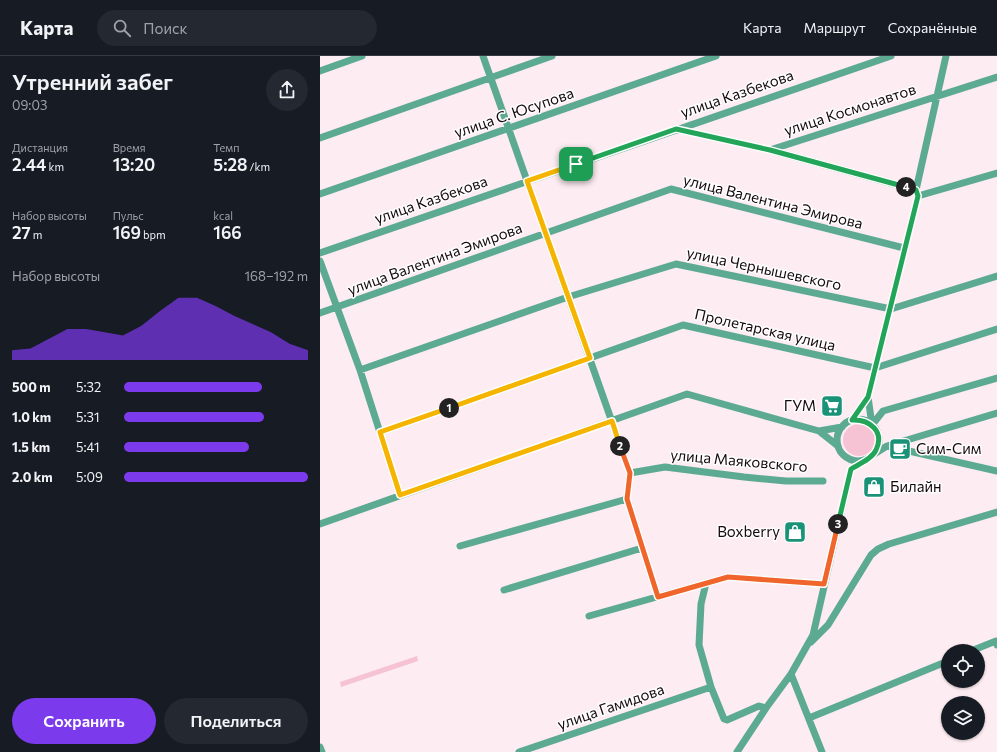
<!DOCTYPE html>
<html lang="ru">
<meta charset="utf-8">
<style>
body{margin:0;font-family:Commissioner,sans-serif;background:#242831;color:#f1f3f6;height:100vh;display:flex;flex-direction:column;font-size:15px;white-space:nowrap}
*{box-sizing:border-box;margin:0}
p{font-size:13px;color:#9ea1a6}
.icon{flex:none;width:22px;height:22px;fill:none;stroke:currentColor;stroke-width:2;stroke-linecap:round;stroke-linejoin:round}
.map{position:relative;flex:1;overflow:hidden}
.drawer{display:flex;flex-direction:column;background:#171b24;width:320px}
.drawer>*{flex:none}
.fabs{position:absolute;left:621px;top:588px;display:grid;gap:8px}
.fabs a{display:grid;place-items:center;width:44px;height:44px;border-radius:50%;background:#171b24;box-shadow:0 1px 3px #0004;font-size:20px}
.pin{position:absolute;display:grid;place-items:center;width:34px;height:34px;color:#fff;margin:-17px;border-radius:8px;box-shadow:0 2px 6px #0006}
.km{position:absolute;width:20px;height:20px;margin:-10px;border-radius:50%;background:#222;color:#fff;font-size:11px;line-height:20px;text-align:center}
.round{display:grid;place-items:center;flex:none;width:42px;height:42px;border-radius:21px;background:#242831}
.summary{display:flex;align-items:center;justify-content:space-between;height:68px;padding:0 12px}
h1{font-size:22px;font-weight:600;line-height:30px}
.stats{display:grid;grid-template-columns:repeat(3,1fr);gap:6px;height:68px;padding:4px 12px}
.stats div{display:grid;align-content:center}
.stats b{font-size:17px;font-weight:600}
.stats small{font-size:11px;font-weight:400}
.stats p{font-size:11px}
.chart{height:112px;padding:8px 12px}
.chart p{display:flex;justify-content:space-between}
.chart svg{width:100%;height:72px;margin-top:4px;fill:#7c3aed;opacity:.7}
.cta{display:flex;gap:8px;margin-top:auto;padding:8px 12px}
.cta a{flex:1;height:46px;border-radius:24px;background:#7c3aed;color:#fff;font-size:16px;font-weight:600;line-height:46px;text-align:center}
.cta a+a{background:#242831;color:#f1f3f6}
ul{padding:0 12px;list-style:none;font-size:13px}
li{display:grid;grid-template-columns:64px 48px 1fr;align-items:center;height:30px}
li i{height:10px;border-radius:5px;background:#7c3aed}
header{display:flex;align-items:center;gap:24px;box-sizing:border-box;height:56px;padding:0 20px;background:#171b24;border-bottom:1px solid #363941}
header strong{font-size:19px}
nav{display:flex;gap:22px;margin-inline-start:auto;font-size:14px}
.search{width:280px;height:36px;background:#242831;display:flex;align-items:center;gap:10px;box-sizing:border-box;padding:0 14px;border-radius:22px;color:#9ea1a6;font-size:15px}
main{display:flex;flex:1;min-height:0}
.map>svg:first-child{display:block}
.green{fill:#f5c3d3}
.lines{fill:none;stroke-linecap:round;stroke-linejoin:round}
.minor{stroke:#5daa93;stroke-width:7}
.split-1-casing{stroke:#fff;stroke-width:8}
.split-2-casing{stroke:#fff;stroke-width:8}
.split-3-casing{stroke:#fff;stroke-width:8}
.split-4-casing{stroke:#fff;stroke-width:8}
.split-5-casing{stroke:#fff;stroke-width:8}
.split-1{stroke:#f5b400;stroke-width:5}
.split-2{stroke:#f5b400;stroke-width:5}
.split-3{stroke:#f0652b;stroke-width:5}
.split-4{stroke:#22a559;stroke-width:5}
.split-5{stroke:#22a559;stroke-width:5}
.labels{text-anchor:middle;stroke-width:3;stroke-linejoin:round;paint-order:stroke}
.street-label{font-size:15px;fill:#16090d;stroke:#fefefe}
.poi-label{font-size:15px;fill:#16090d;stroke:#fefefe;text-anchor:end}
</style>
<header>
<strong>Карта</strong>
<div class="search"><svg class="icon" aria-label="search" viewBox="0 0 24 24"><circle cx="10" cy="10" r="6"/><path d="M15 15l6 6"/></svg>Поиск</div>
<nav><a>Карта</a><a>Маршрут</a><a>Сохранённые</a></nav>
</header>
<main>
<section class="drawer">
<div class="summary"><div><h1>Утренний забег</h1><p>09:03</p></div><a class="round"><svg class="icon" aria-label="share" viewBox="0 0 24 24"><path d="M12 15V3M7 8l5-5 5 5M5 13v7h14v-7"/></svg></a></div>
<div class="stats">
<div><p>Дистанция</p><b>2.44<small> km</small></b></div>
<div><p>Время</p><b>13:20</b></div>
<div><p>Темп</p><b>5:28<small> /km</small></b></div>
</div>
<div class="stats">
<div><p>Набор высоты</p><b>27<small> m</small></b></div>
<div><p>Пульс</p><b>169<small> bpm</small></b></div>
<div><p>kcal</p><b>166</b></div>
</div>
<div class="chart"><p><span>Набор высоты</span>168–192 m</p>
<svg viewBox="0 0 160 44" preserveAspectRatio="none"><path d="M0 44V38L10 37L20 31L30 25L40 25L50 27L60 29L70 23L80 14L90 6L100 6L110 11L120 17L130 22L140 27L150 34L160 38V44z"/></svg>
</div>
<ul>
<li><b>500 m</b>5:32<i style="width:75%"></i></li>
<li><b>1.0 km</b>5:31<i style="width:76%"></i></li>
<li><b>1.5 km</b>5:41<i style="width:68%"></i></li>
<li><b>2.0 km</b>5:09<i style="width:100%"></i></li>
</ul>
<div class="cta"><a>Сохранить</a><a>Поделиться</a></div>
</section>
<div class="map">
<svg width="677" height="696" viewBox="0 0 677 696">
<rect width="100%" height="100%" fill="#fdecf1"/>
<path class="green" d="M523 384a16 16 0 1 1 32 0a16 16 0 1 1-32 0Z
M97,600L98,605L21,631L20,626Z"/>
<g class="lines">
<path class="minor" d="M163,0L310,417L307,443L338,541
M0,15L42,0
M356,73L450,94L596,134
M0,82L232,0
M450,94L677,21
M0,138L396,0
M598,140L677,117
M0,197L571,0
M0,205L40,314L80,439
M0,257L351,133L584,192
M40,314L248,241L356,208L571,253L677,220
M517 384a21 21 0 1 1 42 0a21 21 0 1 1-42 0Z
M532,364L548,341
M552,369L548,341L598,140L596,134L626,0
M552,369L563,355L677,322
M61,376L363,269L555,312L677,273
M518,390L499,375L522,371
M567,390L677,415
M551,400L567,390L677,357
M310,417L345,411L424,421L466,425H503
M0,468L367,338L499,375
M140,490L307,443
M386,527L381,548L379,589L391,631L404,663L407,664L439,650L446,652
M184,534L322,492
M269,560L408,521L504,528
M491,586L508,569L551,499L558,493L569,488L677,456
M651,595L676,585L677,589
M471,618L502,696
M489,662L628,605
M0,691L2,696
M199,696L391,631
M417,696L446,652L471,618L493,579L531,413"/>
</g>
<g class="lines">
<g class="split-1-casing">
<path id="split-1" d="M129,352L270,302L207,125L256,108"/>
</g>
<g class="split-2-casing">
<path id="split-2" d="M129,352L60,376L80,439L292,365L300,390"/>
</g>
<g class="split-3-casing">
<path id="split-3" d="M300,390L310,417L307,443L338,541L408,521L504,528L518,468"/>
</g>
<g class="split-4-casing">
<path id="split-4" d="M518,468L531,413C539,408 552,403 556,394C565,375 549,363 532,364L548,341L598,140L596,134L586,131"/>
</g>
<g class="split-5-casing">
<path id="split-5" d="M256,108L356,73L450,94L586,131"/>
</g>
<use href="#split-1" class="split-1"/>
<use href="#split-2" class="split-2"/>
<use href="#split-3" class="split-3"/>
<use href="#split-4" class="split-4"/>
<use href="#split-5" class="split-5"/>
</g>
<defs>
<g id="supermarket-square" transform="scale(1.15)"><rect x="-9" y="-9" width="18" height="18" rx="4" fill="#1a9277" stroke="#fefefe"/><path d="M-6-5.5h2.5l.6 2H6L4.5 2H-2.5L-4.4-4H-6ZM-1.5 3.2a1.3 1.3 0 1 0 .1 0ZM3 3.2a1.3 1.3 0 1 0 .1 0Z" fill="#fff"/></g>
<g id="cafe-square" transform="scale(1.15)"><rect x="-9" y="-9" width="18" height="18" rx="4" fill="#1a9277" stroke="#fefefe"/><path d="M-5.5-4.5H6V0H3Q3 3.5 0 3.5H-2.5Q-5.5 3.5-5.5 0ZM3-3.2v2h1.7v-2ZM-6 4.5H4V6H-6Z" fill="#fff"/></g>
<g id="shop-square" transform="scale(1.15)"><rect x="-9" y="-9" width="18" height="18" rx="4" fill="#1a9277" stroke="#fefefe"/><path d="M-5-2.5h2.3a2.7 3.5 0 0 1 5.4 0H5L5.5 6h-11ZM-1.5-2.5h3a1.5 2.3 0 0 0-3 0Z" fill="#fff"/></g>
</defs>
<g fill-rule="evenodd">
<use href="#supermarket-square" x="512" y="350"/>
<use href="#cafe-square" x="580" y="393"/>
<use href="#shop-square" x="554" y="431"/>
<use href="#shop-square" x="475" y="476"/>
</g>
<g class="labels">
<g class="street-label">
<text transform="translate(417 38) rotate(-19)" y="5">улица Казбекова</text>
<text transform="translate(530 54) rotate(-18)" y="5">улица Космонавтов</text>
<text transform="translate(194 57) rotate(-19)" y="5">улица С. Юсупова</text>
<text transform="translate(111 144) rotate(-19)" y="5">улица Казбекова</text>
<text transform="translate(453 146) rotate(14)" y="5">улица Валентина Эмирова</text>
<text transform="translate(115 203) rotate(-20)" y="5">улица Валентина Эмирова</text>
<text transform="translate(444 213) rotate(12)" y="5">улица Чернышевского</text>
<text transform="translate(445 274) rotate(13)" y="5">Пролетарская улица</text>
<text transform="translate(419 405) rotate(5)" y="5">улица Маяковского</text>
<text transform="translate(291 651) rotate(-19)" y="5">улица Гамидова</text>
</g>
<g class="poi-label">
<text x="496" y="355">ГУМ</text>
<text x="596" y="398" text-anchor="start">Сим-Сим</text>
<text x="570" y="436" text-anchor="start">Билайн</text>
<text x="460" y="481">Boxberry</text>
</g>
</g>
</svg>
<div class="fabs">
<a><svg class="icon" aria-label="locate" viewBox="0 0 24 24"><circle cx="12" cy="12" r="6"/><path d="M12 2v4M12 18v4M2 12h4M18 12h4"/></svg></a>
<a><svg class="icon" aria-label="layers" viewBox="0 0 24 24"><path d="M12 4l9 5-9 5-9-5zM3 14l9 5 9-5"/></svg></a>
</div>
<div class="pin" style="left:256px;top:108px;background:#1e9e55"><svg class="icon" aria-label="arrive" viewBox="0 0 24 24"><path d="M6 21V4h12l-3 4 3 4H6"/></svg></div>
<b class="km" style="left:129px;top:352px">1</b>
<b class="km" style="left:300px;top:390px">2</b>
<b class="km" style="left:518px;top:468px">3</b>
<b class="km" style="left:586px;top:131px">4</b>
</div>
</main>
